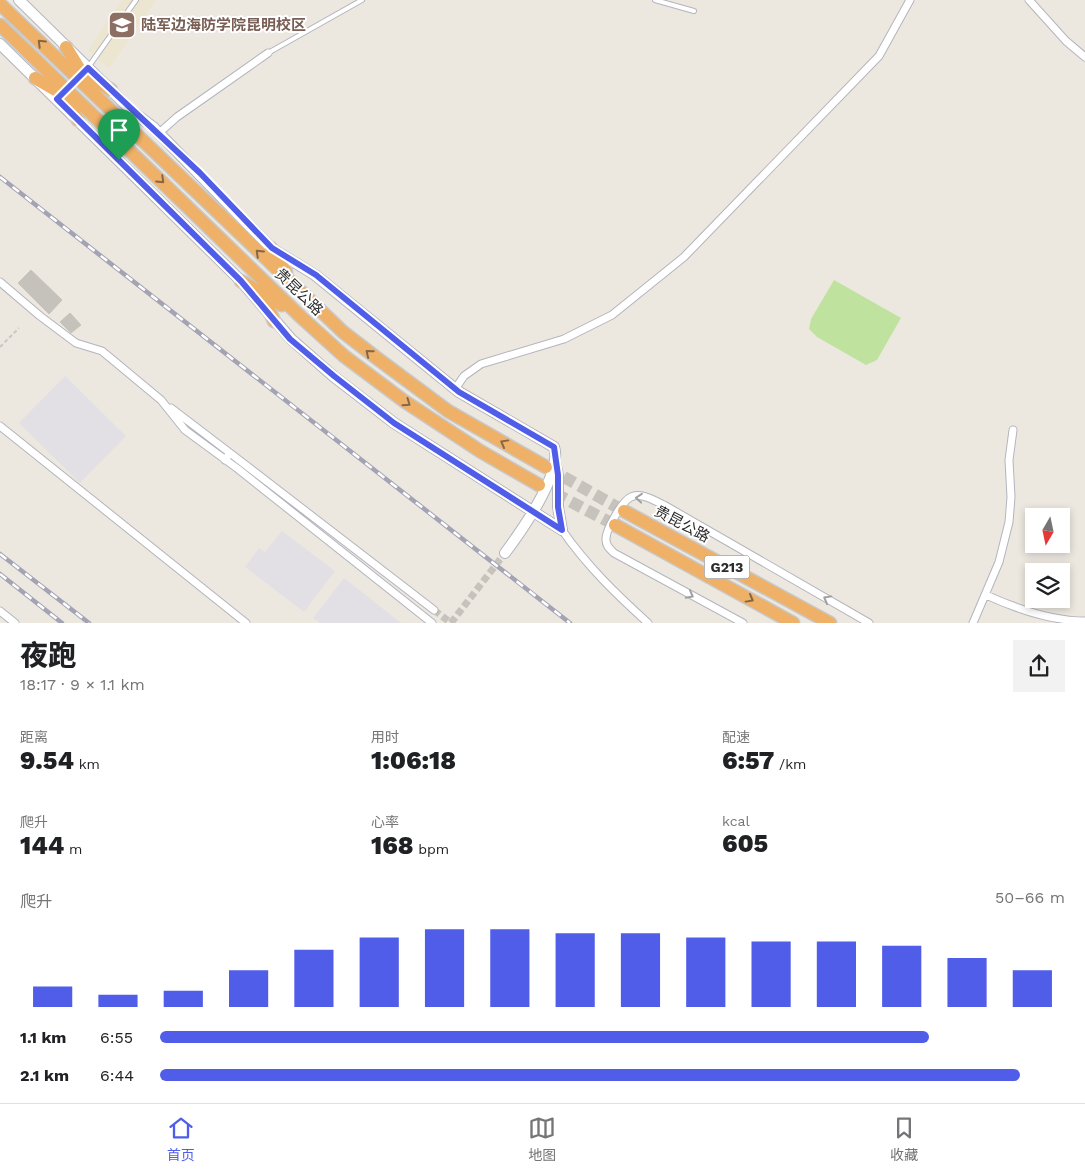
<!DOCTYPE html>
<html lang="zh">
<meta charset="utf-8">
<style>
body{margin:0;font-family:"Work Sans","Noto Sans SC",sans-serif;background:#f2f2f2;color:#202124;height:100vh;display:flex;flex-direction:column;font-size:19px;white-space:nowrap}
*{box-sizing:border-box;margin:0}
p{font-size:16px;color:#757577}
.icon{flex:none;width:28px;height:28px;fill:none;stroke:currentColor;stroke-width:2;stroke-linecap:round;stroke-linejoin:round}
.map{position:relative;height:623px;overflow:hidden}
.details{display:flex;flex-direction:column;background:#fff;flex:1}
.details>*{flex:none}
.needle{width:32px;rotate:189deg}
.tools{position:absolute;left:1025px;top:508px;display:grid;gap:10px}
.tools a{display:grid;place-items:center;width:45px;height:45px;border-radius:0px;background:#fff;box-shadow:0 2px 8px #0003;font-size:25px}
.pin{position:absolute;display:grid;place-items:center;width:42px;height:42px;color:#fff;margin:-51px -21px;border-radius:50% 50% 50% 0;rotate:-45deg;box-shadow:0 0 5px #0007}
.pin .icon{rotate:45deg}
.round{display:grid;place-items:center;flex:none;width:52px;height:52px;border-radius:0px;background:#f2f2f2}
.headline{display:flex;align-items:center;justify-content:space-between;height:85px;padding:0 20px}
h1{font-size:28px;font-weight:800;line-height:38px}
.figures{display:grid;grid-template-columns:repeat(3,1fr);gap:8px;height:85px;padding:5px 20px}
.figures div{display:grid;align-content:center}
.figures b{font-size:25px;font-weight:800}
.figures small{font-size:14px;font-weight:400}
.figures p{font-size:14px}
.chart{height:140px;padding:10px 20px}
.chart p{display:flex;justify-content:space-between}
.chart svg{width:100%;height:90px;margin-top:5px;stroke:#505de9;stroke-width:6}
ul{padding:0 20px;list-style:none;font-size:16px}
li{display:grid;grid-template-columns:80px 60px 1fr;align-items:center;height:38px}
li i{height:12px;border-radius:6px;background:#505de9}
.dock{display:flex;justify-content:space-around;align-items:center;height:70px;border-top:1px solid #e0e0e0;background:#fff;font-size:14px;color:#757577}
.dock a{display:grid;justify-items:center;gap:2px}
.dock .on{color:#505de9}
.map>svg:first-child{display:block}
.industrial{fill:#e2dfe5}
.education{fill:#ece6d1}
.pitch{fill:#bfe39e}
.building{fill:#c5c2bb;stroke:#c7c4b9}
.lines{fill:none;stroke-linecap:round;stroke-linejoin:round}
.street-tunnel{stroke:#c6c2bc;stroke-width:7;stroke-dasharray:7 3.5;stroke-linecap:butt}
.highway-tunnel{stroke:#c6c2bc;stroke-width:12;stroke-dasharray:12 6;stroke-linecap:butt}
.lane-casing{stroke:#b3b4be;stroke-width:6}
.street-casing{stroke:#b3b4be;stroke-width:9}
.secondary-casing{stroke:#b3b4be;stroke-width:12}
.highway-casing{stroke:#c8c8c8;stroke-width:15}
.path{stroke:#c8c8c8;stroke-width:2;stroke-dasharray:4 2.5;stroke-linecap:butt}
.lane{stroke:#fff;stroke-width:4}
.street{stroke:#fff;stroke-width:7}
.secondary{stroke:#fff;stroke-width:10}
.highway{stroke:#efb067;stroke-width:12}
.rail-casing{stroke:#a3a3b4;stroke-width:4.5}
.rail{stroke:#fff;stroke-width:2.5;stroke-dasharray:8;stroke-linecap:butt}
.oneway{stroke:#846747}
.oneway2{stroke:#a0a0a0}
.route-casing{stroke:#fff;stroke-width:10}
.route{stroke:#505de9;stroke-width:6}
.labels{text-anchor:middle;stroke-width:4;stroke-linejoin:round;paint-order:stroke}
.shield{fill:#fff;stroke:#6b6b6b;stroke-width:1}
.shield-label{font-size:14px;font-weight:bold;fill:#2c2c2c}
.education-label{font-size:15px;font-weight:bold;fill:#785e54;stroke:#fff;text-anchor:start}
.street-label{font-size:15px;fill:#2c2c2c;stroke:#fff}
</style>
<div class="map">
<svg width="1085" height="623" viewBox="0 0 1085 623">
<rect width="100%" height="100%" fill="#ece8e0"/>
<path class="industrial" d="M65,376L126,436L80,483L19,423Z
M282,531L335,571L304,612L245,567L259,548L265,552Z
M344,578L401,623H320L313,618Z"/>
<path class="education" d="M122,0H156L109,69L88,50Z"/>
<path class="pitch" d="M834,280L901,318L877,360L866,365L817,337L809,329L811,319Z"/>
<path class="building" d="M31,270L62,300L49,314L18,283Z
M70,313L81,325L71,333L60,322Z"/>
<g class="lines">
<path class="street-tunnel" d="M434,610L451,623
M451,623L505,553"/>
<path class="highway-tunnel" d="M548,468L624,511
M539,485L615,525"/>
<g class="lane-casing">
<path id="lane" d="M655,0L694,11
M268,53L362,0
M89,66L136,0"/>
</g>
<g class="street-casing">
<path id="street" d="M1029,0L1066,41L1085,57
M159,133L177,117L268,53
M0,282L40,316L76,343L102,351L161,400L185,430L238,469L432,623
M455,389L464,376L481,364L564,339L612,315L684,257L879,56L910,0
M171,408L230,453
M0,426L246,623
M225,460L230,453L434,610
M562,530C587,566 616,594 648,623
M986,595C1017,609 1051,621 1085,621
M0,611L15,623
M743,623L614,553C610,549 606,546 606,540C605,531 622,501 631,497C641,492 655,501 664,505L869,623
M973,623L999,562L1009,522L1011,497L1009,460L1013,430"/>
</g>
<g class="secondary-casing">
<path id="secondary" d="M19,0L133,112L153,127L271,248L315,275L459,392L554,447C563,473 520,533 505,553
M0,44L241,281L291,339L333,376L394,423L562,530
M555,462L558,475V507L562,530"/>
</g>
<g class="highway-casing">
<path id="highway" d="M0,4L343,332L378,359L448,411L546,467
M0,25L301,317L344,356L404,401L480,451L539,485
M66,47L82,73
M74,68L111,90
M35,78L69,98
M61,93L78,120
M271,248L286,272
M241,281L282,305
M261,291L274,321
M624,511L830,623
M615,525L793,623"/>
</g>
<path class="path" d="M0,347L19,328"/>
<use href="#lane" class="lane"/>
<use href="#street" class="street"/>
<use href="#secondary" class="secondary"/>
<use href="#highway" class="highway"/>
<g class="rail-casing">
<path id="rail" d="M0,177L570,623
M0,554L89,623
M0,574L62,623"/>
</g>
<use href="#rail" class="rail"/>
</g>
<defs><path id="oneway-chevron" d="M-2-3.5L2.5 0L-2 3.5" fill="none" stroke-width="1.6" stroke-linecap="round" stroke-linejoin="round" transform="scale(1.25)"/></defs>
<g class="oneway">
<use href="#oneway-chevron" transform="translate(41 43) rotate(-136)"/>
<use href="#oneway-chevron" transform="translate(161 180) rotate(44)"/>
<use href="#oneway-chevron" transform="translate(259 253) rotate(-136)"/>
<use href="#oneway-chevron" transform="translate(369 353) rotate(-141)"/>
<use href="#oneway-chevron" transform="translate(407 403) rotate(35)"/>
<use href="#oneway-chevron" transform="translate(504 443) rotate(-151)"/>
<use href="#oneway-chevron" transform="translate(750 599) rotate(29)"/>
</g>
<g class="oneway2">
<use href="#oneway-chevron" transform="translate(639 498) rotate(-175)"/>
<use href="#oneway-chevron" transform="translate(690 595) rotate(28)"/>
<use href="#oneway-chevron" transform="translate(827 599) rotate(-151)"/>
</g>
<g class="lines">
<g class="route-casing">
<path id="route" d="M88,68L200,173L272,248L316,275L459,392L554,447L558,475V507L562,530L394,423L334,376L290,339L241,281L57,99Z"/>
</g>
<use href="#route" class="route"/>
</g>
<defs>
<g id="university-square" transform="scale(1.4375)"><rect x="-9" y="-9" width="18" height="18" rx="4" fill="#8d6e63" stroke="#fff"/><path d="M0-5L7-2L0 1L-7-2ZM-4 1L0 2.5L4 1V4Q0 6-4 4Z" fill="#fff"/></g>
</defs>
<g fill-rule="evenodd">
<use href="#university-square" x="122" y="25"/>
</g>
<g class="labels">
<rect class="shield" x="704.5" y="555.5" width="45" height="23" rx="4"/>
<g class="shield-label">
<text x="727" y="572">G213</text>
</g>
<g class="education-label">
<text x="141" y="30">陆军边海防学院昆明校区</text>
</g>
<g class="street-label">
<text transform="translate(299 292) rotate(44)" y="5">贵昆公路</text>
<text transform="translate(682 524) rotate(28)" y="5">贵昆公路</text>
</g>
</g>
</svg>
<div class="tools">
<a><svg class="needle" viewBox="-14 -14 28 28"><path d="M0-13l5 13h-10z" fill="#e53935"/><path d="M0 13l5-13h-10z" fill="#757577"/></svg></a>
<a><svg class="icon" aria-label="layers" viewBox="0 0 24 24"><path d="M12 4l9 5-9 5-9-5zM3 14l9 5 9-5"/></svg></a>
</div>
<div class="pin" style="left:119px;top:160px;background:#1e9e55"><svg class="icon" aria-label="arrive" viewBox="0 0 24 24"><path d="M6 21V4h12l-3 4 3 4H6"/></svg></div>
</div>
<section class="details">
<div class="headline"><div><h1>夜跑</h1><p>18:17 · 9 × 1.1 km</p></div><a class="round"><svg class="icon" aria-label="share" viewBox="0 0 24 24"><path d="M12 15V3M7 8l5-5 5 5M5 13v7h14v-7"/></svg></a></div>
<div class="figures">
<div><p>距离</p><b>9.54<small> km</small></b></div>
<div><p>用时</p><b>1:06:18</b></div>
<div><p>配速</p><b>6:57<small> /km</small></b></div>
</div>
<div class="figures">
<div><p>爬升</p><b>144<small> m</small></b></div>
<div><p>心率</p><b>168<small> bpm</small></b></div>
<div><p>kcal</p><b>605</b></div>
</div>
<div class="chart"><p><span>爬升</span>50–66 m</p>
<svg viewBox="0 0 160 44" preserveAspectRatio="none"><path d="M5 44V34M15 44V38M25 44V36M35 44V26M45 44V16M55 44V10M65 44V6M75 44V6M85 44V8M95 44V8M105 44V10M115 44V12M125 44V12M135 44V14M145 44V20M155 44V26"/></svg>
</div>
<ul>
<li><b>1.1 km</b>6:55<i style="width:85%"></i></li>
<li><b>2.1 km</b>6:44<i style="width:95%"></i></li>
</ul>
</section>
<nav class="dock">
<a class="on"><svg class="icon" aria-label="home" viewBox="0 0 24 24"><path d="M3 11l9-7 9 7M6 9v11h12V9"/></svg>首页</a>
<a><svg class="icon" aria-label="map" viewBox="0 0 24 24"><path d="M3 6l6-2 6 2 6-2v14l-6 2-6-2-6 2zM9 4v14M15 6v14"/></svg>地图</a>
<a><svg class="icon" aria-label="saved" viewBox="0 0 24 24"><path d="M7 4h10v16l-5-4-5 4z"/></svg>收藏</a>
</nav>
